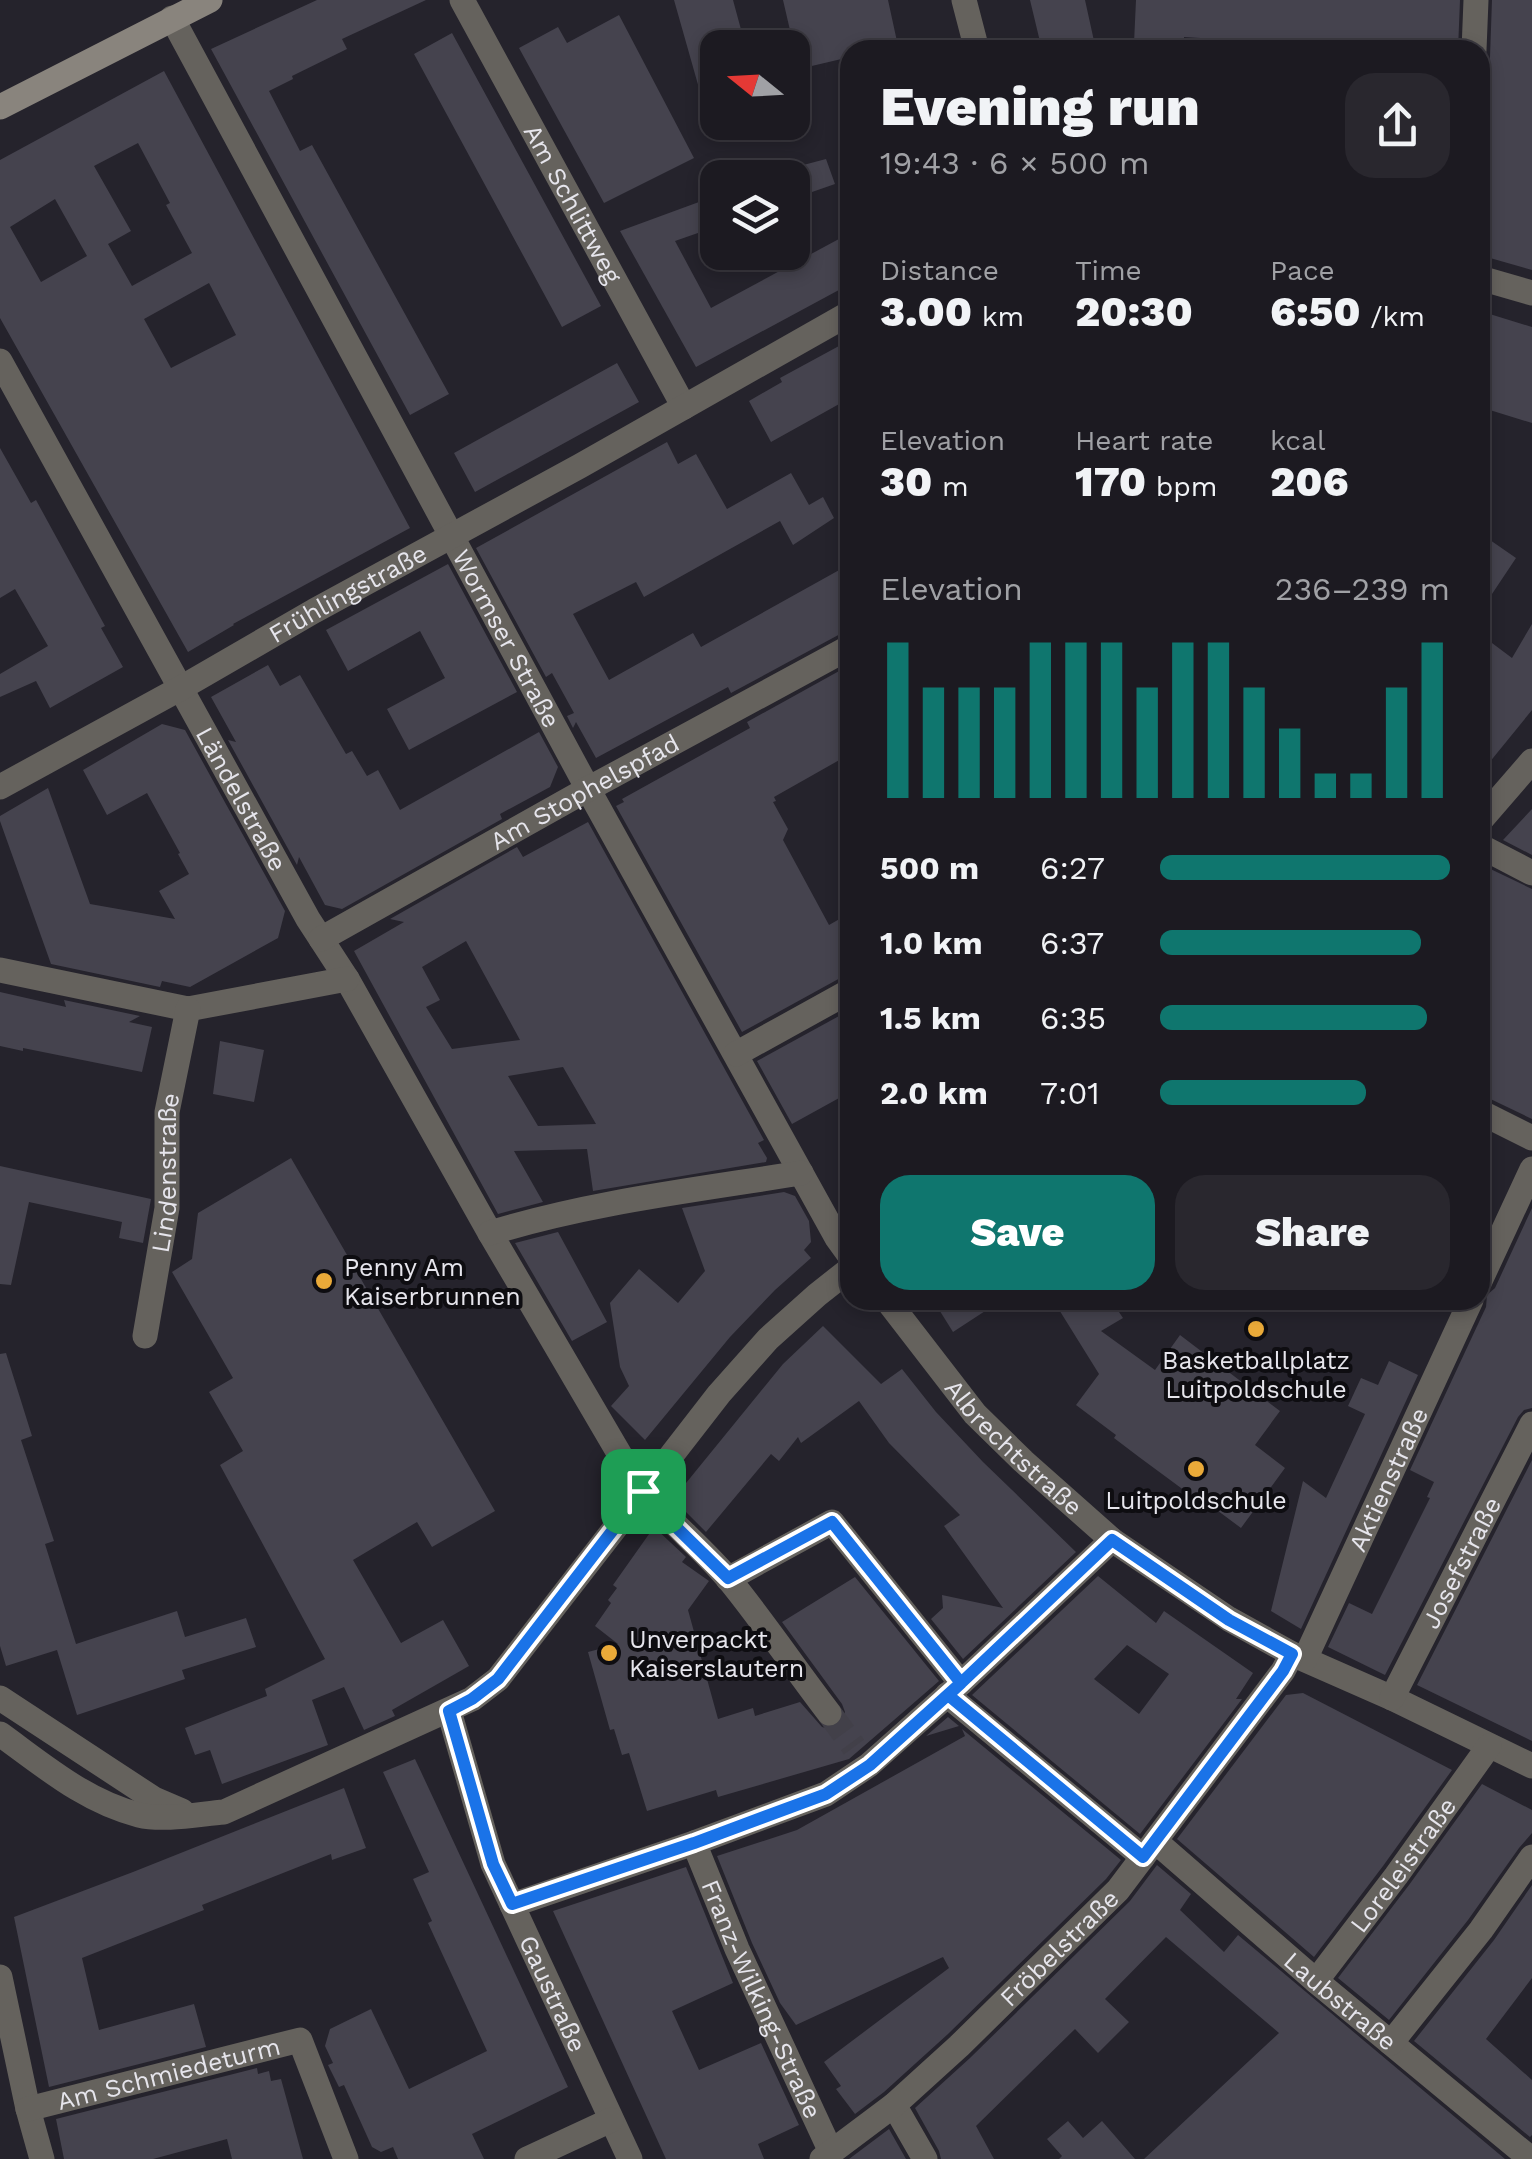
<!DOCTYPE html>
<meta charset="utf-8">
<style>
body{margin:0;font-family:"Work Sans",sans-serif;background:#29272e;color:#f1f3f6;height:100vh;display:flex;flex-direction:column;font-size:38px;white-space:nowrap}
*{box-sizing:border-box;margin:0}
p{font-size:32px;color:#a0a1a5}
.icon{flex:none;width:55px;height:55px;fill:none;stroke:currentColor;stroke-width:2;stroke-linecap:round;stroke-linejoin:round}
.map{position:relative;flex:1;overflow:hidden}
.side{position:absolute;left:840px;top:40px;width:650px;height:1270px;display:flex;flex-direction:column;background:#1c1a21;border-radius:30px;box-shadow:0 5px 15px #0003,0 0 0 2px #3a383f}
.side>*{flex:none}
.needle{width:65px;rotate:288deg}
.controls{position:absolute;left:700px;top:30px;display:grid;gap:20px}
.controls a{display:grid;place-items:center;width:110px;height:110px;border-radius:20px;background:#1c1a21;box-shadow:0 5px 15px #0003,0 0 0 2px #3a383f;font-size:50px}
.pin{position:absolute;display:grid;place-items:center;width:85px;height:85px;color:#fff;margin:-42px;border-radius:20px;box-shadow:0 5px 15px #0006}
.round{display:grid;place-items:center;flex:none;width:105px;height:105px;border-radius:30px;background:#29272e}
.summary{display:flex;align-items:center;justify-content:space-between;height:170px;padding:0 40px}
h1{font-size:55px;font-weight:800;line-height:75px}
.stats{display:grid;grid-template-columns:repeat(3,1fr);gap:15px;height:170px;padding:10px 40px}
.stats div{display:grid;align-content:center}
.stats b{font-size:42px;font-weight:800}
.stats small{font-size:28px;font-weight:400}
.stats p{font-size:28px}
.chart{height:280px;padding:20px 40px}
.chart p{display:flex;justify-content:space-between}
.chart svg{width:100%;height:180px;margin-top:10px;stroke:#0f766e;stroke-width:6}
.primary-button{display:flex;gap:20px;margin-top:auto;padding:20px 40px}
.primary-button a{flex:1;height:115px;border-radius:30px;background:#0f766e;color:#fff;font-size:40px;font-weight:800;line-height:115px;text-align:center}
.primary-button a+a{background:#29272e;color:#f1f3f6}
ul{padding:0 40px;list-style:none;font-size:32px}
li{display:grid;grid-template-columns:160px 120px 1fr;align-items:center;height:75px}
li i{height:25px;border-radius:12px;background:#0f766e}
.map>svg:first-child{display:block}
.building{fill:#45434e;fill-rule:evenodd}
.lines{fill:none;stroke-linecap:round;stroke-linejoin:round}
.street-tunnel{stroke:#424049;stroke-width:25;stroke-dasharray:25 12;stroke-linecap:butt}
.street{stroke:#65625d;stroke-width:25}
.secondary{stroke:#89847d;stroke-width:25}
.route-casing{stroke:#fff;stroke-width:20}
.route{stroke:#1a73e8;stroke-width:12}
.poi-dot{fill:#eaaa39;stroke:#0e0d11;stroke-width:4}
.labels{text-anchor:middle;stroke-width:8;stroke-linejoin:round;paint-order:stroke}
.street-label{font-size:25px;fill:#e6e5ec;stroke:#0e0d11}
.poi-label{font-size:25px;fill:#e6e5ec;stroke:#0e0d11;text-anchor:start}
</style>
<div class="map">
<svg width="1532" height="2159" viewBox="0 0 1532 2159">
<rect width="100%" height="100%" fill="#25232c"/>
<path class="building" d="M317,0H426L342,39L347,49L292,76L293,79L269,91L300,151L312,145L449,394L410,415L211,49Z
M674,0H733L746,48H718V126L710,127Z
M783,0H888L898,46L880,50H850V57L799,69Z
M1030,0H1085L1096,50H1042Z
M1136,0H1460L1458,50H1357V44L1307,40L1306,50H1232L1233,40L1184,37V46L1134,43Z
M1492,0H1532V270L1483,256Z
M619,15L694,158L604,203L519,48L558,27L567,43Z
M452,33L601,306L562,327L414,54Z
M164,71L410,528L233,624L234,625L188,652L0,318V160ZM138,143L170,203L166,205L192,253L132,286L108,244L131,231L94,166ZM55,199L87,256L41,282L10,227ZM209,283L236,335L171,368L144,319Z
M826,159L835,184L792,199V168Z
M718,195V226L675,241L711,308L850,233V284L696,367L620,231Z
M1480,311L1532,327V423L1480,407Z
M850,340V398L771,442L749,401L782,382L780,378Z
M617,363L639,402L475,492L454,453Z
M667,442L678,464L696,454L727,509L791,473L809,505L823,497L834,518L793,545L780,521L644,597L636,582L573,614L609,680L693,633L701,647L850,564V631L842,633L731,693L728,687L596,758L576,722L573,728L567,716L574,713L552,673L546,677L476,548Z
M0,448L31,503L36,500L54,533L105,626L101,628L123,667L50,708L36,681L0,697V674L48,646L15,589L0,598Z
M1490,540L1516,558L1480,612V555Z
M448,564L517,692L409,750L387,709L445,678L420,631L348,671L326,630Z
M1532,624V710L1480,774V634L1512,658Z
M268,665L280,686L300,675L346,754L352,751L367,776L378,770L400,810L539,732L558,767L550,787L500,814L502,819L342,909L325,905L299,857L297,865L228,740L236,742L211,697Z
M850,665V754L774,797L776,801L773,802L788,829L783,840L829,925L850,913V975L842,977L742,1032L616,806L624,802L622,799L750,728L747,722Z
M162,724L185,730L285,911L278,938L190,987L162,981L160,987L51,964L0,821V816L48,788L90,904L175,919L159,891L189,874L178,854L180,853L147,793L107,815L83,770Z
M1532,809V855L1503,840Z
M588,822L764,1140L758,1143L767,1158L766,1162L593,1191L587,1149L514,1151L543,1202L498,1214L354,951L404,922L390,919L517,847L523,857ZM466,941L520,1040L452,1049L426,1007L440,1000L422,967ZM563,1067L596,1124L538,1126L508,1076Z
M1480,864L1532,889V1119L1480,1094Z
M0,992L66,1007L64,1000L140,1016L129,1022L152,1027L142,1072L23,1048V1051L0,1046Z
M850,1010V1092L792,1124L757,1061Z
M220,1041L264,1050L254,1102L213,1094Z
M291,1158L495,1511L432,1547L417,1522L353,1560L401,1643L443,1620L469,1666L392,1710L395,1716L364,1730L344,1687L312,1700L328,1745L222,1784L210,1750L195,1755L185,1728L267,1696L265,1689L325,1659L220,1465L243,1451L209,1392L233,1378L172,1272L192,1259L198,1213Z
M0,1166L151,1199L143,1243L119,1238L122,1222L29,1202L11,1285L0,1284Z
M784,1192L795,1196L809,1221L811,1242L804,1250L811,1258L775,1290L730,1337L645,1440L611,1406L629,1386L620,1367L610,1303L639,1269L678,1303L705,1271L682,1208Z
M1532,1208V1408L1524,1410L1518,1417L1385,1675L1328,1647L1349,1603L1372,1614L1430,1498L1427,1497L1434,1482L1410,1470L1486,1307L1487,1295L1495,1288Z
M558,1232L607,1322L572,1341L515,1243Z
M933,1300H1002L953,1332Z
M1053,1300H1111L1123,1318L1101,1331L1155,1370L1180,1335L1280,1411L1255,1445L1285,1468L1241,1528L1202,1499L1200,1502L1139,1457L1114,1438L1116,1435L1076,1405L1099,1374Z
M823,1326L881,1384L902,1369L936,1412L983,1462L1076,1552L963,1659L931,1619L943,1608L942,1595L1003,1608L944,1526L960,1515L889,1443L859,1401L801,1443L798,1437L779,1461L771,1454L706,1532L673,1499L783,1364Z
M6,1353L32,1436L21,1440L54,1541L45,1544L76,1644L177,1611L185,1637L246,1618L256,1647L182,1670L185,1679L77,1715L57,1650L6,1666L0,1646V1354Z
M1389,1361L1418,1375L1301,1629L1271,1611L1303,1481L1326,1498L1365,1414L1348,1406L1361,1378L1378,1385Z
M1532,1460V1741L1417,1685Z
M654,1527L686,1557L682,1562L709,1581L688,1610L718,1719L753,1708L755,1716L800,1702L822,1727L830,1729L840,1725L845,1712L842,1704L782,1622L855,1577L939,1681L849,1759L718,1797L716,1790L647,1811L629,1753L622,1755L614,1729L610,1730L588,1652L618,1644L595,1626L611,1603L608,1600L617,1588L613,1585Z
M1098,1576L1156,1623L1164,1611L1253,1673L1236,1699H1242L1140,1834L972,1695ZM1127,1645L1169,1674L1139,1714L1094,1679Z
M1303,1693L1452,1770L1383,1866L1314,1957L1177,1839L1286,1695Z
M948,1717L959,1726L926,1736Z
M962,1729L1121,1860L1106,1879L948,2034L884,2092L855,2114L836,2089L841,2086L824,2062L949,1968L943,1957L796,2025L780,2003L752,1943L717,1856L797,1830L965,1736Z
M415,1759L568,2087L472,2134L484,2159H398L393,2147L381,2152L372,2147L344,2085L339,2087L328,2065L333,2063L325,2046L330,2029L371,2009L409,2089L487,2051L428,1923L432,1921L413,1879L429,1872L383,1772Z
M1482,1784L1532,1810V1833L1519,1848L1468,1920L1389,2020L1338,1978L1409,1885Z
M344,1788L366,1848L332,1860L331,1854L202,1905L204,1910L82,1958L99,2030L194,2004L206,2047L49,2087L14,1917L133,1872Z
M1157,1865L1191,1894L1180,1910L1224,1952L1238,1935L1505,2159H1144L1279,2033L1166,1937L1105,1999L1129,2022L1098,2053L1075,2029L976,2126L994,2159H941L939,2151L915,2108L970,2058L1130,1901Z
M686,1867L733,1983L672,2011L699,2070L761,2043L799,2125L758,2144L764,2159H666L553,1911Z
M1532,1885V1978L1486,2039L1532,2080V2135L1530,2137L1414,2041L1494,1940Z
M257,2068L258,2074L269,2071L271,2081L281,2079L303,2159H232L227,2139L153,2159H64L56,2119Z
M1068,2121L1083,2138L1102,2121L1135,2159H1059L1062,2156L1047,2139Z
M889,2129L906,2159H849Z"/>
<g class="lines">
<path class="street-tunnel" d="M829,1713L854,1747"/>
<g class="street">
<path id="s1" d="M462,0L684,407"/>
<path d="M964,0L977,50"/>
<path id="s2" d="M172,18L588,789L801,1173L837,1238L850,1256"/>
<path d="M1474,50L1476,0"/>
<path d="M1480,278L1532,293"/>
<path id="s3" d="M0,361L308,919L347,979L490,1233L630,1472C658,1514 699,1543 731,1582C765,1624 796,1670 829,1713"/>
<path id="s4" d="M0,787L181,688L314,611L580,466L850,313"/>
<path d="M1480,821L1532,761"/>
<path d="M1480,846L1532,873"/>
<path id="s5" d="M321,939L588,789L850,647"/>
<path d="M0,970L188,1009L347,979"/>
<path d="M736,1054L850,991"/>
<path d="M1480,1112L1532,1138"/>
<path d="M490,1233C591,1202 696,1190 801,1173"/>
<path d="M1480,1281L1532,1169"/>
<path id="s6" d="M887,1300L975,1414L1023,1461L1112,1540L1229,1619L1292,1654L1392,1698L1532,1766"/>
<path id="s7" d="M145,1336L167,1208V1112L188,1009"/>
<path d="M728,1579L832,1522L961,1683"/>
<path id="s8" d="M1305,1659L1471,1300"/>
<path d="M947,1695L1143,1857"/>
<path d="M0,1698L154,1799L182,1811"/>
<path id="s9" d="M1392,1698L1532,1424"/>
<path id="s10" d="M449,1711L493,1864L630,2159"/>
<path d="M0,1734C43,1765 86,1802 139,1815C163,1821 199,1814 224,1812L472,1699L498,1679L719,1394L768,1339L817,1295L850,1269"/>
<path id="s11" d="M1155,1841L1316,1981L1531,2159"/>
<path id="s12" d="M694,1843L737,1949L831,2152"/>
<path d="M512,1905L694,1843L826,1794L869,1765L961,1683L1112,1540"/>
<path d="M0,1977L28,2109L42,2159"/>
<path id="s13" d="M1316,1981L1396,1876L1489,1746"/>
<path d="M1391,2043L1481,1930L1532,1857"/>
<path d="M894,2105L925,2159"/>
<path id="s14" d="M28,2109L300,2040L346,2159"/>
<path d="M527,2159L611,2120"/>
<path id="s15" d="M822,2159L894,2105L959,2046L1118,1890L1283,1671L1292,1654"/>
</g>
<path class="secondary" d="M0,107L210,0"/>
</g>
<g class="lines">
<g class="route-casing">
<path id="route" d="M643,1491L498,1679L472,1699L449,1711L493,1864L512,1904L694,1843L826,1794L870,1765L961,1683L1112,1540L1229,1620L1292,1654L1283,1671L1143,1857L948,1695L961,1683L832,1522L728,1578L673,1524L643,1491"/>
</g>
<use href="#route" class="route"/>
</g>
<g class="poi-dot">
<circle cx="324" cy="1281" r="10"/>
<circle cx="1256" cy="1329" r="10"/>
<circle cx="1196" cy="1469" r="10"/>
<circle cx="609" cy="1653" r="10"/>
</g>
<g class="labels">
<g class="street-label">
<text dy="9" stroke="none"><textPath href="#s1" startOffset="232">Am Schlittweg</textPath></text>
<text dy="9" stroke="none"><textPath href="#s4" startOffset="398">Frühlingstraße</textPath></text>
<text dy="9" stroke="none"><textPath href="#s2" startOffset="705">Wormser Straße</textPath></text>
<text dy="9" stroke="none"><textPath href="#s5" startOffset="302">Am Stophelspfad</textPath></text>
<text dy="9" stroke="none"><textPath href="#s3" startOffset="500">Ländelstraße</textPath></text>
<text dy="9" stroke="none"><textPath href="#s7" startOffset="165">Lindenstraße</textPath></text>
<text dy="9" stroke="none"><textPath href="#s6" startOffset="195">Albrechtstraße</textPath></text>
<text dy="9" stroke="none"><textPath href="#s8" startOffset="198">Aktienstraße</textPath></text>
<text dy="9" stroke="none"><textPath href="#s9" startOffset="152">Josefstraße</textPath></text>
<text dy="9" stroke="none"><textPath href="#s13" startOffset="145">Loreleistraße</textPath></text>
<text dy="9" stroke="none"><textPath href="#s15" startOffset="318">Fröbelstraße</textPath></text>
<text dy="9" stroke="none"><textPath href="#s10" startOffset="302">Gaustraße</textPath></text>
<text dy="9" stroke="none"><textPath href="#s12" startOffset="170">Franz-Wilking-Straße</textPath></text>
<text dy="9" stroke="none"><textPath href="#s11" startOffset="245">Laubstraße</textPath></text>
<text dy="9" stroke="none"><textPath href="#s14" startOffset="145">Am Schmiedeturm</textPath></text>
</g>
<g class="poi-label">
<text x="344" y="1276">Penny Am<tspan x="344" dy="29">Kaiserbrunnen</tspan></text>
<text x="1256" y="1369" text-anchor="middle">Basketballplatz<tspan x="1256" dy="29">Luitpoldschule</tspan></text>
<text x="1196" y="1509" text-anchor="middle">Luitpoldschule</text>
<text x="629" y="1648">Unverpackt<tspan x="629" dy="29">Kaiserslautern</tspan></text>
</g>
</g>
</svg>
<div class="controls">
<a><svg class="needle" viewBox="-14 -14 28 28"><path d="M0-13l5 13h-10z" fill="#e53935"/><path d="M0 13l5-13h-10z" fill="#a0a1a5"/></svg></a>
<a><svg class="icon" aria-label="layers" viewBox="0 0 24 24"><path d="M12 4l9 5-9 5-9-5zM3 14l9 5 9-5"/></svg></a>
</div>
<div class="pin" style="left:643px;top:1491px;background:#1e9e55"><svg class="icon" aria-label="arrive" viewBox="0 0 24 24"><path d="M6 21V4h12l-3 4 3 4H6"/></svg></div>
<section class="side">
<div class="summary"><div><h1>Evening run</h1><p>19:43 · 6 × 500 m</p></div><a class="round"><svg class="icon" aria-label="share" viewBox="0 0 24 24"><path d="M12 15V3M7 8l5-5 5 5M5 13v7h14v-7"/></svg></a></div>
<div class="stats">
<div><p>Distance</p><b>3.00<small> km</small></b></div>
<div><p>Time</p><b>20:30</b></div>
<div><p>Pace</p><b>6:50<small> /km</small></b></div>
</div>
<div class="stats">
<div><p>Elevation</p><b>30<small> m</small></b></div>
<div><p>Heart rate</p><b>170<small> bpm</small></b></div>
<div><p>kcal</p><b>206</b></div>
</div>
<div class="chart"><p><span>Elevation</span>236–239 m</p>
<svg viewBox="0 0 160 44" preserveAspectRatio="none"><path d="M5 44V6M15 44V17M25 44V17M35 44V17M45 44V6M55 44V6M65 44V6M75 44V17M85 44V6M95 44V6M105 44V17M115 44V27M125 44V38M135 44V38M145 44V17M155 44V6"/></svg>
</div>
<ul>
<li><b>500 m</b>6:27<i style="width:100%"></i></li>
<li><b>1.0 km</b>6:37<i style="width:90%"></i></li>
<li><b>1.5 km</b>6:35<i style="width:92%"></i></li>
<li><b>2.0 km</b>7:01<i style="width:71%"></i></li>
</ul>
<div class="primary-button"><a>Save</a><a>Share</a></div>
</section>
</div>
